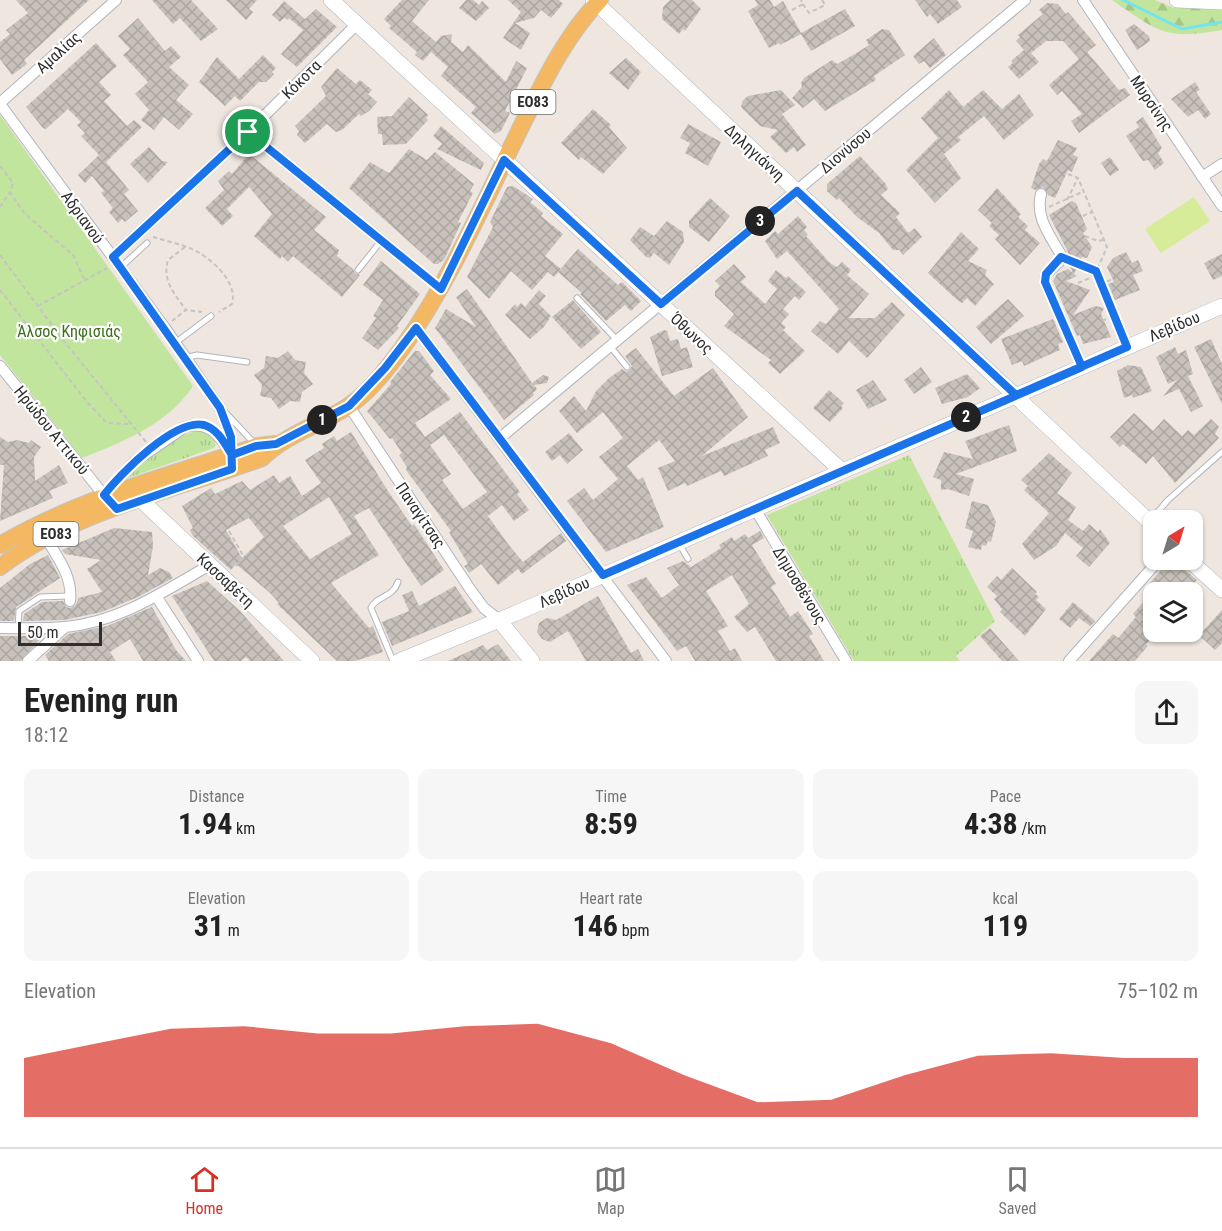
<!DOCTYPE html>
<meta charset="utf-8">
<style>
body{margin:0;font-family:"Roboto Condensed",sans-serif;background:#f6f6f6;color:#222;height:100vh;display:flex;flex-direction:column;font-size:22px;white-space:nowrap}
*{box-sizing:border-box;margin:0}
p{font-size:20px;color:#767676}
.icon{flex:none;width:33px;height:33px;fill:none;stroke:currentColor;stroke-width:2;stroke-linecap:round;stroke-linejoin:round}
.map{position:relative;height:661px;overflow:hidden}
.sheet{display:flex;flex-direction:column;background:#fff;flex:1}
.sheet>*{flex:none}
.needle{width:39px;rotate:38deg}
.controls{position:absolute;left:1143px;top:510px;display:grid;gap:12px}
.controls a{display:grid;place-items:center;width:60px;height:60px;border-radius:12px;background:#fff;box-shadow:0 2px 4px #0004;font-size:30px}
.scale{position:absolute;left:18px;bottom:15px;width:84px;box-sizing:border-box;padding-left:6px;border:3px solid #2e2e2e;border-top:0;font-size:16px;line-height:21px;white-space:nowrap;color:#2e2e2e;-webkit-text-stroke:4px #fff;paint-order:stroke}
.pin{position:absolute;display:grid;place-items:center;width:51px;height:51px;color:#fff;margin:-26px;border:3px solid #fff;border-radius:50%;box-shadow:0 2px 6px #0007}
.km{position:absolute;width:30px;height:30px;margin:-15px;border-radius:50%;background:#222;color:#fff;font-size:16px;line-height:30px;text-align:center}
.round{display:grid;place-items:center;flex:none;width:63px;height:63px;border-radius:12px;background:#f6f6f6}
.summary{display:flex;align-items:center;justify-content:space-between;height:102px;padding:0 24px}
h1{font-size:33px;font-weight:700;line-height:45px}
.figures{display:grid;grid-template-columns:repeat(3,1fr);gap:9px;height:102px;padding:6px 24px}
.figures div{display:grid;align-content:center;border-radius:12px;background:#f6f6f6;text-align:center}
.figures b{font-size:30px;font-weight:700}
.figures small{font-size:16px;font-weight:400}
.figures p{font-size:16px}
.chart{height:168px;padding:12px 24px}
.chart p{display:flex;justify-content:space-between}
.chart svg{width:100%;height:108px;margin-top:6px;fill:#d93025;opacity:.7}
.menu{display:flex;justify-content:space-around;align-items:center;height:84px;border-top:2px solid #e0e0e0;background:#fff;font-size:16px;color:#767676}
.menu a{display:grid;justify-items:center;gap:3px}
.menu .current{color:#d93025}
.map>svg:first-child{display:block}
.grass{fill:url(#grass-tufts)}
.forest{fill:url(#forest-firs)}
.park{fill:#c2e59d}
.pitch{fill:#d7ec99}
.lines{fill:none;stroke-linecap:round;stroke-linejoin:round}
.stream{stroke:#73e5f1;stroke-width:3}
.building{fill:url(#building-cross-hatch);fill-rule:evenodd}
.lane-casing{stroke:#b0b5be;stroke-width:7}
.street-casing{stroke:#b0b5be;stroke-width:12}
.secondary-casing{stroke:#b0b5be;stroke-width:16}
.primary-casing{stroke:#c4c4c4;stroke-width:18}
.path{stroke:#c4c4c4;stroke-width:2;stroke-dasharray:4.5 3;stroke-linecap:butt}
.lane{stroke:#fff;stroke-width:5}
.street{stroke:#fff;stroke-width:10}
.secondary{stroke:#fff;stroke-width:15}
.primary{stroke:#f3b861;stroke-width:16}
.route-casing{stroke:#fff;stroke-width:12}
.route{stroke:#1a73e8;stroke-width:8}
.labels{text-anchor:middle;stroke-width:4.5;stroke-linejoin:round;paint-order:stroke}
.shield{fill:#fff;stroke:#6d6d6d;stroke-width:1.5}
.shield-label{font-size:15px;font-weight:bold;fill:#2e2e2e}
.street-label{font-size:16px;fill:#2e2e2e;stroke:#fff}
.park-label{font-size:16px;fill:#3a6e1a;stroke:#fff}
</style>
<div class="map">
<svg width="1222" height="661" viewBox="0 0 1222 661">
<defs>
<pattern id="grass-tufts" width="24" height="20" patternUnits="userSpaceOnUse" patternTransform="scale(1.5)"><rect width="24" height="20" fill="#c2e59d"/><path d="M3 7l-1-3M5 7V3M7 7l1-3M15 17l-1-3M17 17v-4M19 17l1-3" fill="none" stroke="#a7c588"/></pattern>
<pattern id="forest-firs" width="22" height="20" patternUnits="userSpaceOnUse" patternTransform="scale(1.5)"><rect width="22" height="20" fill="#c2e59d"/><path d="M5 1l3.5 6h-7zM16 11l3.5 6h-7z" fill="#a7c588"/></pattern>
<pattern id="building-cross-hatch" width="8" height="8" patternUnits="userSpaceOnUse" patternTransform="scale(1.5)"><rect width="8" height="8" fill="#c8c1bb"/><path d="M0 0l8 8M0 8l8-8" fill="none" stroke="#aca6a1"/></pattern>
</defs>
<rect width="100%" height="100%" fill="#efe6e0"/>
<path class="grass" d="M197,430L211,435L216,445L214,448L128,478L126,476L177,438Z
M909,455L995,621L956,656L960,661H854L767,515Z"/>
<path class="forest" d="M1112,0H1155L1174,8L1222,7V30C1165,40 1158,32 1112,0Z"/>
<path class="park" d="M0,115L193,386C168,424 123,442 82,458L0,355Z"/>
<path class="pitch" d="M1194,197L1210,221L1161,253L1145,229Z"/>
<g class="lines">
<path class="stream" d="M1123,0L1182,29L1222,22"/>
</g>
<path class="building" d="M16,0H89L24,60L27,64L12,75L0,59V42L10,34L6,30L28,13Z
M152,0H191L218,29L201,41L180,18L173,24Z
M226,0H257L249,9L253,12L246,20Z
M402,0H429L412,21L436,42L441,36L452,34L451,42L463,52L468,45L506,82L516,61L527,68L505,111L510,113L501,131L495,134L471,113L476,107L441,76L448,67L431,52L423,61L415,55L417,52L389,28L391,26L384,19Z
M466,0H473L479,5L482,1L489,8L476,21L459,8Z
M508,0H559L563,4L551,18L541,10L534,18L515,23L530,33L521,50L503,38L521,12Z
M670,0H692L701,9L685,31L683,29L679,34L662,19L663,7Z
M755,0H770L774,7L783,1L801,33L845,9L855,26L811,51L801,34L780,45L779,43L769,48L748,11L758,5Z
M915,0H957L962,7L938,24L930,14L927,17Z
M284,1L305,19L316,9L337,27L297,67L281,54L303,30L289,18L288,20L284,18L280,22L272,15Z
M1047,3L1058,4L1066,14L1068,12L1096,45L1087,52L1119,90L1125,88L1130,95L1079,133L1071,121L1082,114L1062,91L1057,95L1049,85L1079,59L1063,41H1046L1031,53L1039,62L1019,79L1008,67L1013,63L1011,61L1024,50L1016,41L1020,37L1018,35L1043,14L1039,10Z
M138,18L165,51L171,46L181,57L169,67L189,85L176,100L193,114L179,130L164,117L154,130L141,120L149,110L135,94L148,82L123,55L130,49L118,36Z
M1134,24L1149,36L1150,41L1137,50L1125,30Z
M882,29L889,30L905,55L874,76L876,80L825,111L814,99L803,108L792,98L802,87L801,83L804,78L832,60L837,64L855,54L869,45L866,40Z
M934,38L946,55L930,68L924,61L919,64L913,56Z
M96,43L117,66L99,82L111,95L104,101L127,126L134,120L142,127L106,162L129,190L124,194L138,211L125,222L122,219L118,223L109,212L113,208L101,193L104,191L92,176L85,183L78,175L99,155L81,136L85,133L77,125L81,122L68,109L46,129L43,128L26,107Z
M263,55L276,68L272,72L274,74L266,82H259L240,101L235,96L225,106L199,82L217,57L239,79Z
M626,58L641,72L628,90L609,73Z
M337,68L356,84L360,80L372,90L368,94L377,102L369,111L361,116L359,114L342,130L336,132L327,124L305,143L297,135L299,131L295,126L326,96L321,87Z
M1195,82L1200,90L1196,92L1211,114L1205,119L1198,110L1188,117L1171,99Z
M781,90L795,105L782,114L806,145L797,152L794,147L786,153L770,137L778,130L760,126L741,107L743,100L748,96Z
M949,90L963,107L983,90L1002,109L1019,94L1034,115L1004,140L984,116L958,137L961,140L944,154L961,178L935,203L906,170L938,138L921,118Z
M409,97L428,115L426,118L428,120L406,144L383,145L382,134H378L377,117L392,116Z
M593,109L611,125L609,127L627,148L603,174L581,157L579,160L561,143Z
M1143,117L1162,148L1158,153L1164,163L1155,170L1148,160L1143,161L1140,157L1126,136L1139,127L1136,122Z
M688,124L721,142L708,166L685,153L690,143L680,138Z
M441,126L484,163L481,170L437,149L442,144L433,136Z
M1058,140L1077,148L1073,155L1078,157L1072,172L1068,170L1055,198L1048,195L1043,187L1035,190L1031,188L1039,164L1043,159L1047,161Z
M149,147L162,161L168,162L148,183L130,164Z
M409,149L427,160L435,152L474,184L470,191L473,193L458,222L461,223L444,260L438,264H434L349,188L370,162L389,173Z
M249,154L326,217L314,230L339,250L337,256L353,269L355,273L360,275L342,297L293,256L288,262L282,256L280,259L254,236L272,214L249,187L227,209L233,216L222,226L205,208L224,190L218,181L229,171L232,174Z
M860,156L885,183L888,189L881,195L900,213L896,217L908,233L915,228L922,237L903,255L899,250H893L879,233L857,217L839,198L837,200L827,191V184Z
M1110,157L1119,170L1110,176L1101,163Z
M513,186L533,199L530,202L543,213L541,216L563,234L545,256L561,269L554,277L548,272L532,290L511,271L489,299L467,277L493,227L490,222L507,187Z
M997,188L1021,214L1018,217L1028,226L1025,230L1040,243L1020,265L995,239L999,235L989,226L992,223L978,210Z
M710,198L730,216L709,242L689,227V221Z
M1072,201L1076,203L1087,229L1083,233L1092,247L1087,258L1082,257L1074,274L1077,276L1066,281L1090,290L1073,315L1095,306L1104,308L1101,314L1111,337L1083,344L1080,335L1077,336L1053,281L1057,274L1068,269L1073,273L1067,260L1068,252L1049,215Z
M798,216L807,227L804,230L808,235L806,236L830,263L837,267L842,262L851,270L847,275L869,294L849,318H875L892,302L905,315L867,358L849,341L838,354L811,331L820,321L826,324L839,309L787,251L777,259L765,241L775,231L778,234Z
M667,221L683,232L684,242L669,265L654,253L650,258L646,257L630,240L640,227L654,236Z
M961,232L979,249L968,261L987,270L985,275L994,284L975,306L967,298L962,303L956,299L928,273Z
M578,249L618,285L622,282L641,301L631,311L625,305L606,321L580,294L582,293L558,272Z
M1126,252L1132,263L1138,260L1143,271L1133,275L1140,290L1115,300L1108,284L1114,282L1107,267L1113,258Z
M1222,254V276L1213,280L1204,263Z
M381,261L420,294L397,326L399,328L378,350L362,338L376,318L373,316L383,300L363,285Z
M734,264L746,277L741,282L765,304L777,289L768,281L776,270L786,278L788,276L806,292L799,300L795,296L783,309L789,314L781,323L786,327L783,330L805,351L780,374L768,363L771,360L724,326L734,314L715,296V291L720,286L715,281Z
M467,289L532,383L543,375L549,377L547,383L534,385L537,389L533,393L534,395L504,420L435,328L446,309L476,327L456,297Z
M539,290L546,296L539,304L551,316L544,327L530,339L505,315L515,304L517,307L521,303L525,307Z
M1008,299L1024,316L991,344L976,327Z
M573,300L601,332L581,349L552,317Z
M1053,319L1063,342L1058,344L1060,350L1024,366L1022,361L1012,365L1001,339Z
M664,330L667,331L670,341L678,339L681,349L687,347L693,367L662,376L650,337Z
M1211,339L1222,364V404L1194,347Z
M1175,347L1178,354L1186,350L1193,374L1188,376L1203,406L1191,412L1179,389L1163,396L1177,380L1168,384L1156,357Z
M636,348L674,396L713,368L748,417L702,456L773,427L780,443L765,450L768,456L724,476L721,471L687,486L685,483L668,491L658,468L675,461L659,440L627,466L638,480L643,477L664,527L606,552L567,501L584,488L593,500L618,479L599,457L623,438L603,412L577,433L559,411L574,396L586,411L596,391L609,378L622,369L626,372L630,370L632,366L625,356Z
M288,351L295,360L306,362L304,373L313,384L302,392L300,402L290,401L279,409L271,398L260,396L262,385L254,375L264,368L266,356L278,358Z
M415,351H419L434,371L430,375L451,399L415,423L425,437L460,412L520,492L517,494L529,510L514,521L502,505L488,516L508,544L523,562L561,533L566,541L522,574L518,569L498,585L481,564L469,573L464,566L468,564L449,532L451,531L406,470L407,467L399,455L402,453L392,438L390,439L367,411L391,384L390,382ZM444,435L487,492L463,509L442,480L451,474L430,445Z
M1128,365L1141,367L1152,391L1133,398L1132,395L1124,398L1117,371Z
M921,367L932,382L914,394L904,380Z
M967,374L980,388L968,397L942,404L935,388Z
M873,380L887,400L868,409L856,390Z
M829,390L844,403L841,406L843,408L830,422L813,408Z
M1134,413L1153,431L1164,419L1182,436L1188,430L1194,435L1211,419L1219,427L1215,434L1219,438L1175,483L1153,456L1146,464L1123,444L1120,447L1110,437Z
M1009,425L1017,451L956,474L974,479L969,496L948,489L941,490V480L933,477L944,452L973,459L965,441Z
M351,432L388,491L412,526L414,524L444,570L421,586L369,508L354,516L379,555L331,583L369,628L373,626L383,652L355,661H337L277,604L279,603L270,593L236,564L231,570L193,536L190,530L193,528L182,506L211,488L215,494L242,481L250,490L274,475L279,483L290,476L302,496L321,483L305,460L324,448L322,444L334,436L337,441ZM329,497L352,534L310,559L283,526ZM249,518L264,537L242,558L226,530Z
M569,433L583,450L567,464L560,455L552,461L545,452Z
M0,437L8,442L17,440L29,443L31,440L41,447L34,457L35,481L59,465L68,483L49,491L53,498L0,521L4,465H0Z
M1049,453L1072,473L1057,493L1076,507L1068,520L1083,531L1089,524L1098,532L1100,529L1110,543L1089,567L1076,556L1083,548L1065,533L1056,546L1034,560L1022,544L1049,513L1024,490L1028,486L1021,480Z
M972,501L988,505L996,522L991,542L988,541L986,546L982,545L981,550L968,547L973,531L965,528Z
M114,528L152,532L153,546L148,575L160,568L169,572L173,578L138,597L102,612L64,620L23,621L24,614L42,602L63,601L66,607L70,608L76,605L78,598L102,592L87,569L101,560L65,554L62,550Z
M760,531L764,538L752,545L776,584L771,587L790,617L798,611L813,634L809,636L824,661H776L755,627L747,632L734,617L749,604L732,575L706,591L728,626L718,631L730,651L735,648L742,661H695L686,646L677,651L627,585L646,577L662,598L679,585L667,568L683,561L691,567L721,548L719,545L732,537L734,541L745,534L748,538Z
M48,555L60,578L16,607L14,621H0V588L30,564Z
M1167,563H1177L1197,580L1185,592H1154V637L1146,644L1148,646L1135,661H1089L1113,634L1118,638L1136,617L1133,614L1152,592H1148L1152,587L1149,584Z
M1012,568L1037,592L1035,594L1039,597L1036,600L1046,609L1025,636L1000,612L1002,609L994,599L997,596L987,587L997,576L1001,580Z
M207,581L240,611L284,661H250L246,657L241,661H214L172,596Z
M455,586L473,612L392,646L382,622L409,611L402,595L412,591L419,606Z
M598,596L631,653L638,649L644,661H586L568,631L550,642L542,639L537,632L539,623L547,618L556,620Z
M1073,602L1095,621L1090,626L1079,618L1070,628L1059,619Z
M152,607L176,650L186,661H143L130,639L110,652L116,661H49L45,655L68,634L107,626Z
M1222,610V643L1215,650L1201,637L1204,633L1202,632Z
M990,628L1019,661H1002L980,636Z
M0,636H40L41,638L21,661H0Z
M498,644L511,661H448L483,645L487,650Z"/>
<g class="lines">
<g class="lane-casing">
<path id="lane" d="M120,268L147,243
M358,270L381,241
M577,298L617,340
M175,343L211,316
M610,346L627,367
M185,358L197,355L247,362
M223,410L254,443
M1150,521L1168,500L1222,452
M680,545L688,559
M18,628L19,611L40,597L68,596
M393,661L371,608C377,595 392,599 398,582"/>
</g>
<g class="street-casing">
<path id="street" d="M1083,0L1222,206
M0,103L116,0
M0,104L165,328L220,408L231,437L232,459
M248,132L441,289
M1202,177L1222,164
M1041,194C1035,218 1050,235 1061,255L1059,262L1046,274L1045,282L1082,367
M113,257L248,132L357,24
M416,328L666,661
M0,366L107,499
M349,406L470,589L484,608L499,620
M500,438L1025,0
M104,495L134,462L185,427C209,420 220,436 232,455
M755,509L846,661
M46,538C58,558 73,577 70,601
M156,596L198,661
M0,628C22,628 44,629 65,627C120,622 164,591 210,565
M28,661L65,627
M1069,661L1159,560"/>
</g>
<g class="secondary-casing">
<path id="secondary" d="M331,0L842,471
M593,0L1154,526
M1177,0L1222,2
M141,500L312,661
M1189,560L1222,590
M499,620L532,661
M399,661L514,614L1222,306"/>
</g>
<g class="primary-casing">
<path id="primary" d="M0,545C82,497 167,477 257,446L276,444
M0,567C75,510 175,490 262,458C287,434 319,425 347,407C369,393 388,368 403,347C451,279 484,202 521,127C543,83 565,36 600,0"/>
</g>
<path class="path" d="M803,4L809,13L825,5L822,0
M792,10L803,4L801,0
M0,166L13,183L10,192L24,213L73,255L85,281
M1068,174L1078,178L1107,247L1096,272L1123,336
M1067,200L1078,178
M0,207L10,192
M1049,207L1082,192
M1076,219L1092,212
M1085,236L1098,241L1104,240
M153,237C166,241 181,244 194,250C212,259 238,282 232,304L219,312
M185,247L168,260C162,281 174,293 186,310
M0,255L63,340L146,442
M1069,260L1096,271
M1111,280L1105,282L1127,334
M1078,283L1097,275
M0,290L87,402L107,423L130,424
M38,306L107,268
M172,321L186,310L202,312
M1102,321L1113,316
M229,531L244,557L234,568"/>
<use href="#lane" class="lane"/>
<use href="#street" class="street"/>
<use href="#secondary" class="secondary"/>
<use href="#primary" class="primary"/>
</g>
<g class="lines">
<g class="route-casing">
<path id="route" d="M248,132L113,257L220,408L231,437L232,469L117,509L104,495C120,474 175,418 204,425C218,429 225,444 232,455L256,446L276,444L349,406L385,368L416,328L603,575L1082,367L1045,282L1046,274L1061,257L1096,271L1127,347L1016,395L797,191L661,304L504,160L441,289L248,132"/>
</g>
<use href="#route" class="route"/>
</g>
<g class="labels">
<g class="shield">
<rect x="510.5" y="90" width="45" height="24" rx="4.5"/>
<rect x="33.5" y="522" width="45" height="24" rx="4.5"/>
</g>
<g class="shield-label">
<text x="533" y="107">ΕΟ83</text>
<text x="56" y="539">ΕΟ83</text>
</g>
<g class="street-label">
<text transform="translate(58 52) rotate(-42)" y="6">Αμαλίας</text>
<text transform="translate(301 79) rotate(-45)" y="6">Κόκοτα</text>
<text transform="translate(1152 103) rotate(56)" y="6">Μυρσίνης</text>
<text transform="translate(845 150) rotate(-40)" y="6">Διονύσου</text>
<text transform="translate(755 152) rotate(43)" y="6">Δηληγιάννη</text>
<text transform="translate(83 217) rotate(54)" y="6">Αδριανού</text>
<text transform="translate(1174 326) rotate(-23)" y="6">Λεβίδου</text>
<text transform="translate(692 333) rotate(43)" y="6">Όθωνος</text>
<text transform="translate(52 430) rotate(51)" y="6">Ηρώδου Αττικού</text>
<text transform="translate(421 515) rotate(56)" y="6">Παναγίτσας</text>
<text transform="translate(226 580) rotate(43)" y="6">Κασσαβέτη</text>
<text transform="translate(800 585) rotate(59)" y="6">Δημοσθένους</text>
<text transform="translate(564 592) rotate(-24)" y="6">Λεβίδου</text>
</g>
<g class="park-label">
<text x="69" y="337">Άλσος Κηφισιάς</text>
</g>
</g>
</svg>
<div class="controls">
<a><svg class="needle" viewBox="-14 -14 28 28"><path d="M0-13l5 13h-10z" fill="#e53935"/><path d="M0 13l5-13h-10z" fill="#767676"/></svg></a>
<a><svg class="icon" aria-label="layers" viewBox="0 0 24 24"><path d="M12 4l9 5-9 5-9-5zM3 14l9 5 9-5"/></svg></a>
</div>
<div class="scale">50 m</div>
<div class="pin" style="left:248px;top:132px;background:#1e9e55"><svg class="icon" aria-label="arrive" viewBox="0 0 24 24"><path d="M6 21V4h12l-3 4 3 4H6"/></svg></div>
<b class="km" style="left:322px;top:420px">1</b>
<b class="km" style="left:966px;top:417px">2</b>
<b class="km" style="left:760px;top:221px">3</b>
</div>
<section class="sheet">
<div class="summary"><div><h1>Evening run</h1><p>18:12</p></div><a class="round"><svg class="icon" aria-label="share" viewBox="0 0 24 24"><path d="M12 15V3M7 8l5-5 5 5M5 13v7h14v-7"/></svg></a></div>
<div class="figures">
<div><p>Distance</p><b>1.94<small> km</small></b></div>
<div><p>Time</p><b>8:59</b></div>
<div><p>Pace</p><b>4:38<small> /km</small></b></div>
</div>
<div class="figures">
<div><p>Elevation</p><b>31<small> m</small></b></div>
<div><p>Heart rate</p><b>146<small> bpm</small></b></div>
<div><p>kcal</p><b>119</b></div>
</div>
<div class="chart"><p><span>Elevation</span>75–102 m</p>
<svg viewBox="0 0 160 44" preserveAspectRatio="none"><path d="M0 44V20L10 14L20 8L30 7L40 10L50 10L60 7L70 6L80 14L90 27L100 38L110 37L120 27L130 19L140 18L150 20L160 20V44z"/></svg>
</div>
</section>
<nav class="menu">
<a class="current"><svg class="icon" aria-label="home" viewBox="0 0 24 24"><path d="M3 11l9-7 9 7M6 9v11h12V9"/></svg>Home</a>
<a><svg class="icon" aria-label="map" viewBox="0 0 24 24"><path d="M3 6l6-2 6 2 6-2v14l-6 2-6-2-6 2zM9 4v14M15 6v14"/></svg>Map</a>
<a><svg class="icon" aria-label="saved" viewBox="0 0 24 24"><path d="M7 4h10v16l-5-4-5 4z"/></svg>Saved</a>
</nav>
